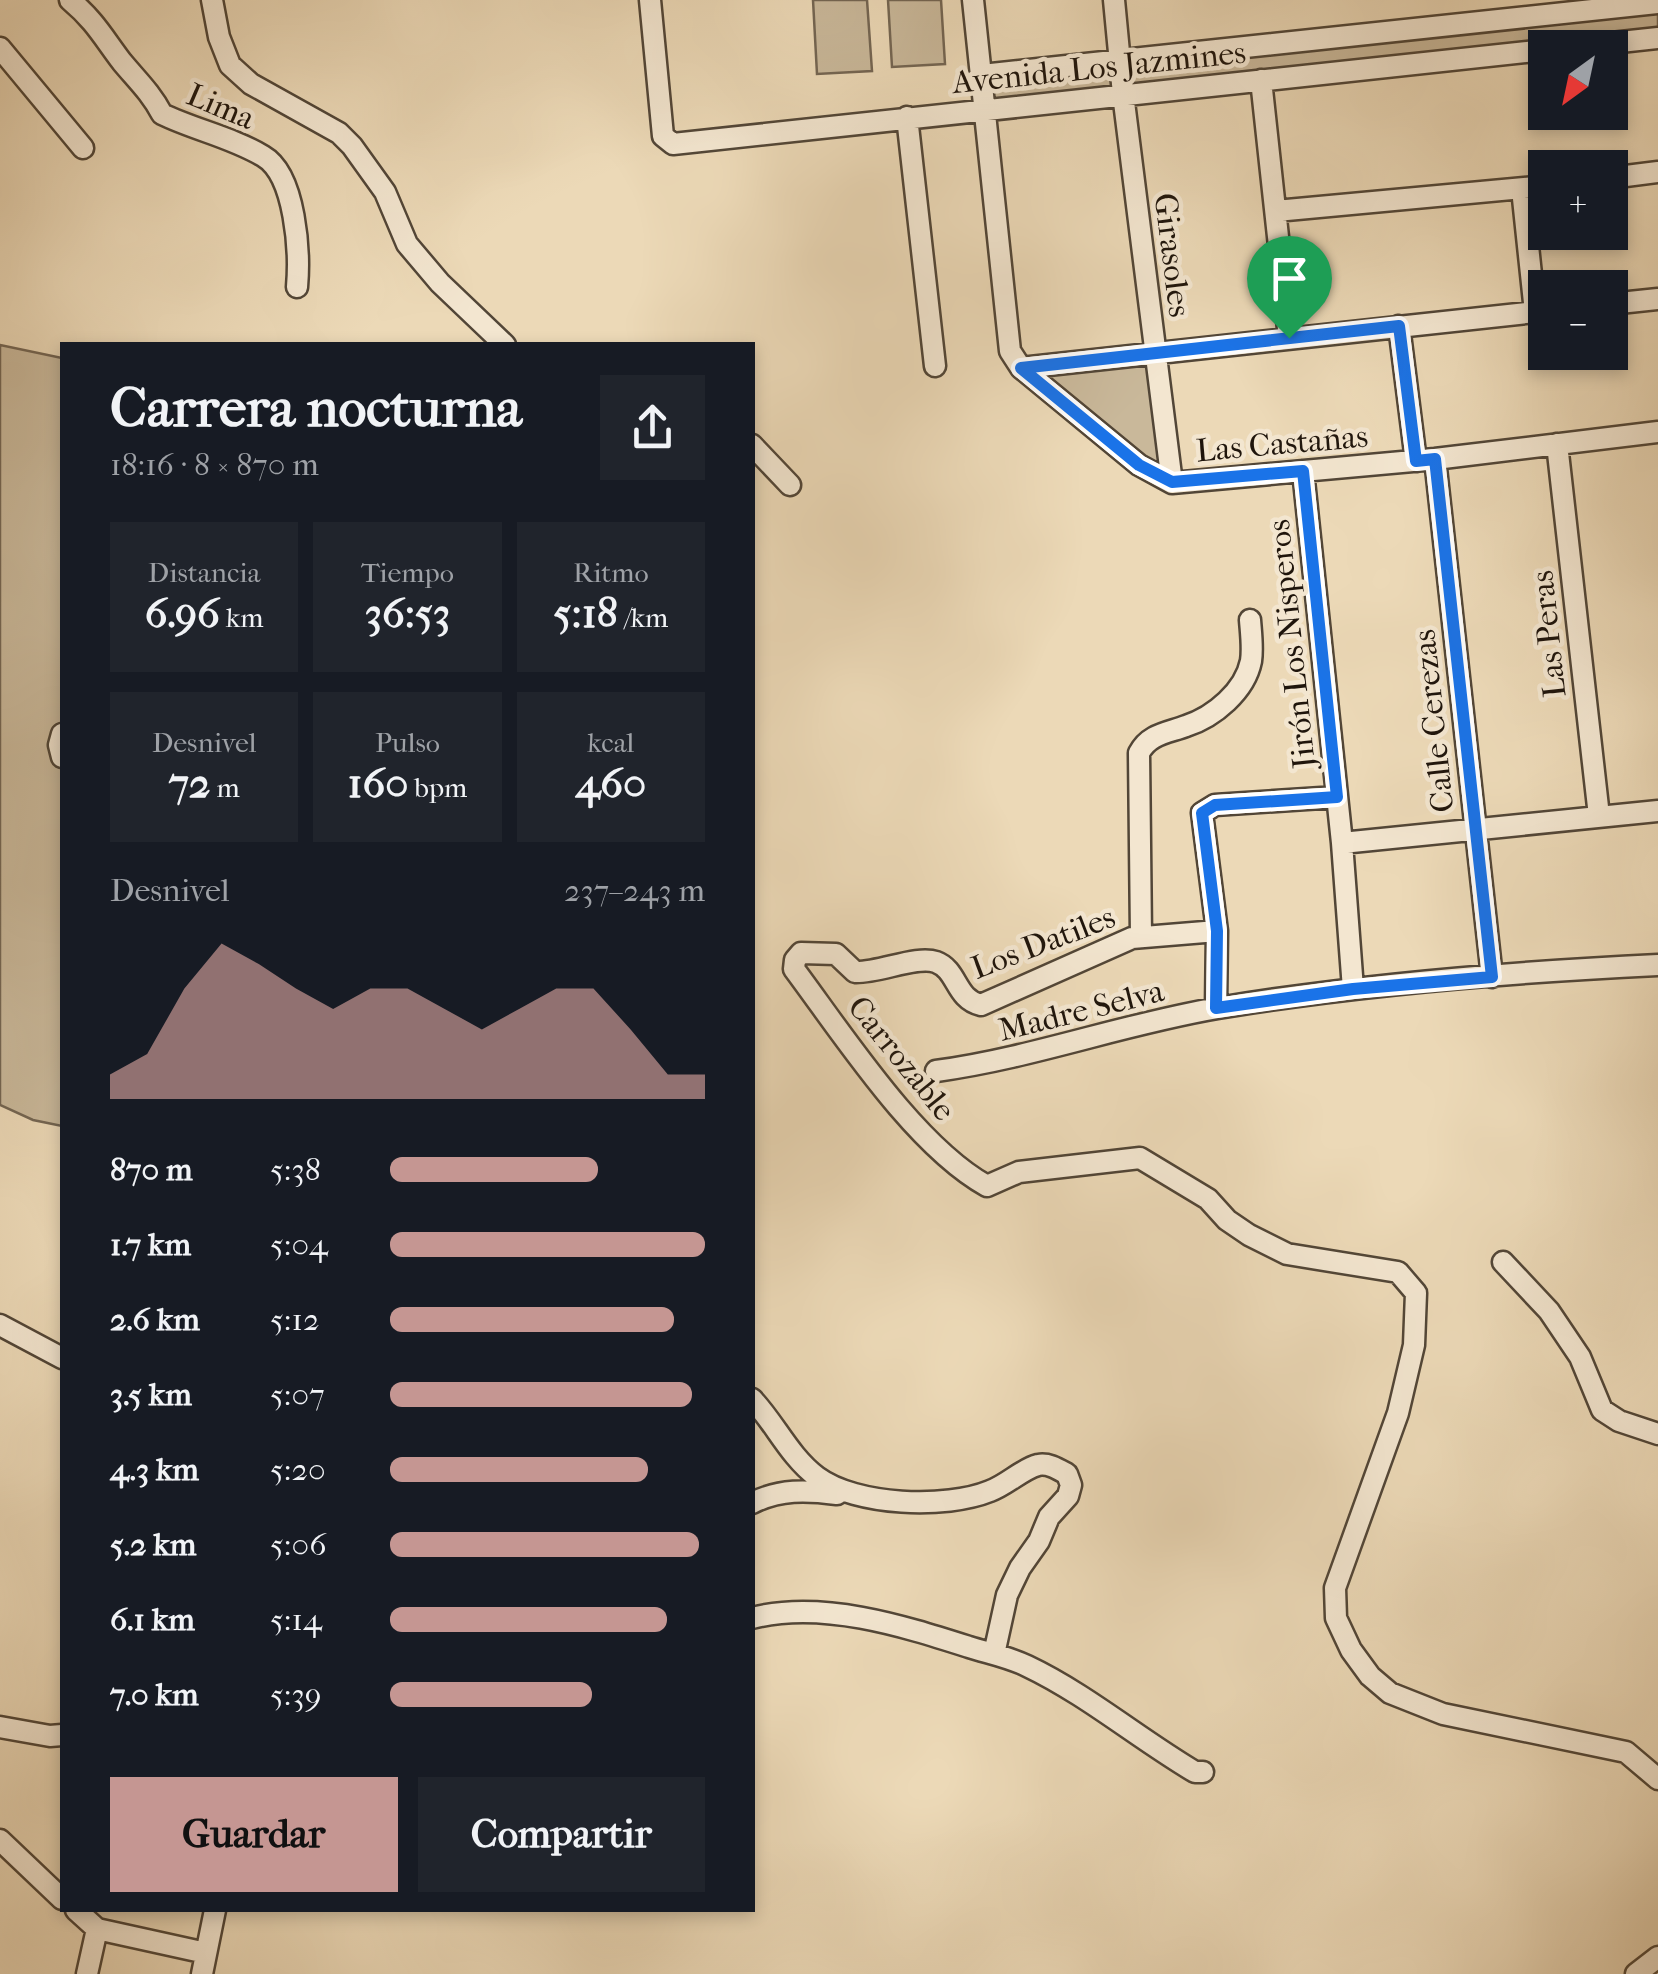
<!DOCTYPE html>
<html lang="es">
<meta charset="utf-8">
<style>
body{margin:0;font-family:"IM FELL French Canon",serif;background:#20242c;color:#f1f3f6;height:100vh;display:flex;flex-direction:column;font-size:38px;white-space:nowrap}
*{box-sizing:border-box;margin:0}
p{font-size:32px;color:#9ea1a6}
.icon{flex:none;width:55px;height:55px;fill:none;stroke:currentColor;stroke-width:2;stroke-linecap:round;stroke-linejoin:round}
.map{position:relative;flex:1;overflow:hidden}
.side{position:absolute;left:60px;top:342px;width:695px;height:1570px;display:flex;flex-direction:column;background:#171b24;border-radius:0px;box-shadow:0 5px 15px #0003}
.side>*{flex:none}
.needle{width:65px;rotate:213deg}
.tools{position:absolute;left:1528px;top:30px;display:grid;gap:20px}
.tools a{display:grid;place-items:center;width:100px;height:100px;border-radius:0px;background:#171b24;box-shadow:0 5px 15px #0003;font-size:50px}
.pin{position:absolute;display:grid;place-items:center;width:85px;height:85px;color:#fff;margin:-102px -42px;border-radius:50% 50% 50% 0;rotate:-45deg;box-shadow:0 0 10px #0007}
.pin .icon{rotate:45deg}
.round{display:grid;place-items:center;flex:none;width:105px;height:105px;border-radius:0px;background:#20242c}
.summary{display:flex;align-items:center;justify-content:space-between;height:170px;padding:0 50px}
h1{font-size:55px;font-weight:700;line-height:75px}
.metrics{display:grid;grid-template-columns:repeat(3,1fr);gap:15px;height:170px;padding:10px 50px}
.metrics div{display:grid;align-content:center;border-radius:0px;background:#20242c;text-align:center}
.metrics b{font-size:42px;font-weight:700}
.metrics small{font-size:28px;font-weight:400}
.metrics p{font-size:28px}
.chart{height:280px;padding:20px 50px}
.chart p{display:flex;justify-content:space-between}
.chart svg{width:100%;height:180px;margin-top:10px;fill:#c59692;opacity:.7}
.action{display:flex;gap:20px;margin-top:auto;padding:20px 50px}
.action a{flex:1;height:115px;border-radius:0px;background:#c59692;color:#111;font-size:40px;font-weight:700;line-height:115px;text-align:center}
.action a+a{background:#20242c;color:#f1f3f6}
ul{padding:0 50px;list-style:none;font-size:32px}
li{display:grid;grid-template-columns:160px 120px 1fr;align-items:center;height:75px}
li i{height:25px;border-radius:12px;background:#c59692}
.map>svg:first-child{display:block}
.green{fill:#c9b89a;stroke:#746653;stroke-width:2.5}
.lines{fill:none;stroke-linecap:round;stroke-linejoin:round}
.street-casing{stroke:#524637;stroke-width:25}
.street{stroke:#f3e6d0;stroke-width:20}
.route-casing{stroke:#fff;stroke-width:20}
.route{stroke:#1a73e8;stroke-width:12}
.labels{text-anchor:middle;stroke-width:9;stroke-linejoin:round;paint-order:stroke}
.street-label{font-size:32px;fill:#1f150c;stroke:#f3e6d0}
</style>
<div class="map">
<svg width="1658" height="1974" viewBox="0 0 1658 1974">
<rect width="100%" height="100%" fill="#ecd9b7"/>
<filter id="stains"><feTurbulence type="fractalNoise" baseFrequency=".002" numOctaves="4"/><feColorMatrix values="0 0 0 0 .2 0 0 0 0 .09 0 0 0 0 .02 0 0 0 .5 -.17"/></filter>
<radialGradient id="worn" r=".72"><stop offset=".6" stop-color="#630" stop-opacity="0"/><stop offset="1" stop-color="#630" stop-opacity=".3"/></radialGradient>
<path class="green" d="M813,0H867L872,71L817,74Z
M888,0H941L945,64L892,67Z
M1658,3V38L985,109L982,75Z
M0,345L62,358V1126L33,1120L0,1105Z
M1150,358L1165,472L1154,468L1037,372Z"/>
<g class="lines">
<g class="street-casing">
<path id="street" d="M70,0C95,21 103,37 122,62C137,80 151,93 162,114C195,130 231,137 263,156C296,175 300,253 297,287
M212,0L219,37L230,65L251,84L339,133L352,146L385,192L407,244L440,283L505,345
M650,0L663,136L673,144L1545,50
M973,0L1010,351L1021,368L1139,465L1172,483L1435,459L1658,432
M1114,0L1123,94L1172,483
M0,48L83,148
M1565,48L1658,38
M982,75L1658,3
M1261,80L1289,338
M907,117L935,366
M1610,178L1658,172
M1522,189L1535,312
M1276,211L1545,186
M1610,304L1658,299
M1399,326L1416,461
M1021,368L1545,311
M1557,444L1599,816
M752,445L790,485
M1435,459L1492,977
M1303,471L1342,843L1353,989
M62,734L59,745L62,757
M1342,843L1658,811
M1217,931L1132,938L981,1005C955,999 958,970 936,962C917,955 879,973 855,972L836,954L801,953L795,960L794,969C844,1036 915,1146 987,1186L1019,1172L1140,1158L1208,1199L1227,1220L1249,1235L1287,1254L1398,1272L1416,1293L1414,1345L1398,1413L1335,1588L1336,1618L1351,1650L1370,1676L1390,1693L1443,1714L1626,1752L1658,1779
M1141,936L1139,753C1149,734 1167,733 1186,726C1214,717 1245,691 1251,661C1253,648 1251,633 1250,620
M1216,1008L1217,931L1202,813L1215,805L1337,797
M936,1071C1032,1058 1123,1024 1218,1008C1363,984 1512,972 1658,965
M1503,1262L1549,1311L1580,1357L1602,1410L1619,1421L1658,1434
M0,1325L62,1358
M752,1399C775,1423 789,1456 817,1477C856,1506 946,1509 990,1491C1007,1485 1022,1469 1038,1465C1049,1463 1058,1469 1067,1474L1071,1485L1068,1496L1049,1517L1039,1541L1020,1568L1007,1595L994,1654
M752,1503C780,1489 806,1490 837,1494
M752,1618C822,1600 903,1626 969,1647C988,1653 1009,1657 1027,1666C1086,1694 1139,1739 1195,1772H1203
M0,1727L50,1736L62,1735
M0,1840L62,1899
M76,1910L97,1929L206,1953
M87,1974L97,1929
M202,1974L215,1910
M1636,1974L1658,1957"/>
</g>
<use href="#street" class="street"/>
</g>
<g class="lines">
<g class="route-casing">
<path id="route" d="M1399,326L1416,461L1435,459L1492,977L1353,989L1216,1008L1217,931L1202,813L1215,805L1337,797L1303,471L1172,482L1139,465L1021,368Z"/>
</g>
<use href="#route" class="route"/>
</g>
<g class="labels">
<g class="street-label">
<text transform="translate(1099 67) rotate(-6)" y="11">Avenida Los Jazmines</text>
<text transform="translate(221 106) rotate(23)" y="11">Lima</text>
<text transform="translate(1173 255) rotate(83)" y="11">Girasoles</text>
<text transform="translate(1282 443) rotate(-5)" y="11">Las Castañas</text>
<text transform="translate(1548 634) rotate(-96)" y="11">Las Peras</text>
<text transform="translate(1291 644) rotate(-96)" y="11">Jirón Los Nisperos</text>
<text transform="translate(1433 721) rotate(-96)" y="11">Calle Cerezas</text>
<text transform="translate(1043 942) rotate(-21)" y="11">Los Datiles</text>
<text transform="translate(1081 1010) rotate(-14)" y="11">Madre Selva</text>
<text transform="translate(902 1058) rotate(51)" y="11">Carrozable</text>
</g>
</g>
<rect width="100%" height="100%" filter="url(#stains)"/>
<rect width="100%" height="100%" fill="url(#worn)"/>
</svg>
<div class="tools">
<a><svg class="needle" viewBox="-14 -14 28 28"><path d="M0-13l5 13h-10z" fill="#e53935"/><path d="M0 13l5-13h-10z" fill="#9ea1a6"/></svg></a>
<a>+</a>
<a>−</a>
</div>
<div class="pin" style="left:1289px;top:338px;background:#1e9e55"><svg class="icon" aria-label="arrive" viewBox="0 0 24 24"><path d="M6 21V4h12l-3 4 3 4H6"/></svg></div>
<section class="side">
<div class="summary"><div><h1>Carrera nocturna</h1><p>18:16 · 8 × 870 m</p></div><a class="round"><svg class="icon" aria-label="share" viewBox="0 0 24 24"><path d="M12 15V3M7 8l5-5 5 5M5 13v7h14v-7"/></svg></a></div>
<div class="metrics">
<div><p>Distancia</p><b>6.96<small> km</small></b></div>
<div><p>Tiempo</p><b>36:53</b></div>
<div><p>Ritmo</p><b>5:18<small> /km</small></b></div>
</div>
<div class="metrics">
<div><p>Desnivel</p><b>72<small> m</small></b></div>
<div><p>Pulso</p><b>160<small> bpm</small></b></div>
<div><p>kcal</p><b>460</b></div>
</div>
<div class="chart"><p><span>Desnivel</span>237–243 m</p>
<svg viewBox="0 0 160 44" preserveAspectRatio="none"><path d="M0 44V38L10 33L20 17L30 6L40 11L50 17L60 22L70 17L80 17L90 22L100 27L110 22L120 17L130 17L140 27L150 38L160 38V44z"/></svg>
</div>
<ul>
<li><b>870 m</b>5:38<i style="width:66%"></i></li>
<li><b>1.7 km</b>5:04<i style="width:100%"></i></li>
<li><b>2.6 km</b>5:12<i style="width:90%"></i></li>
<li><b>3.5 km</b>5:07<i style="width:96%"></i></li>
<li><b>4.3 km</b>5:20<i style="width:82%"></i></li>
<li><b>5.2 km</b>5:06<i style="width:98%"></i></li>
<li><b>6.1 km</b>5:14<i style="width:88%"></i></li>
<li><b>7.0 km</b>5:39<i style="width:64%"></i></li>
</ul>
<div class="action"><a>Guardar</a><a>Compartir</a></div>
</section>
</div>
